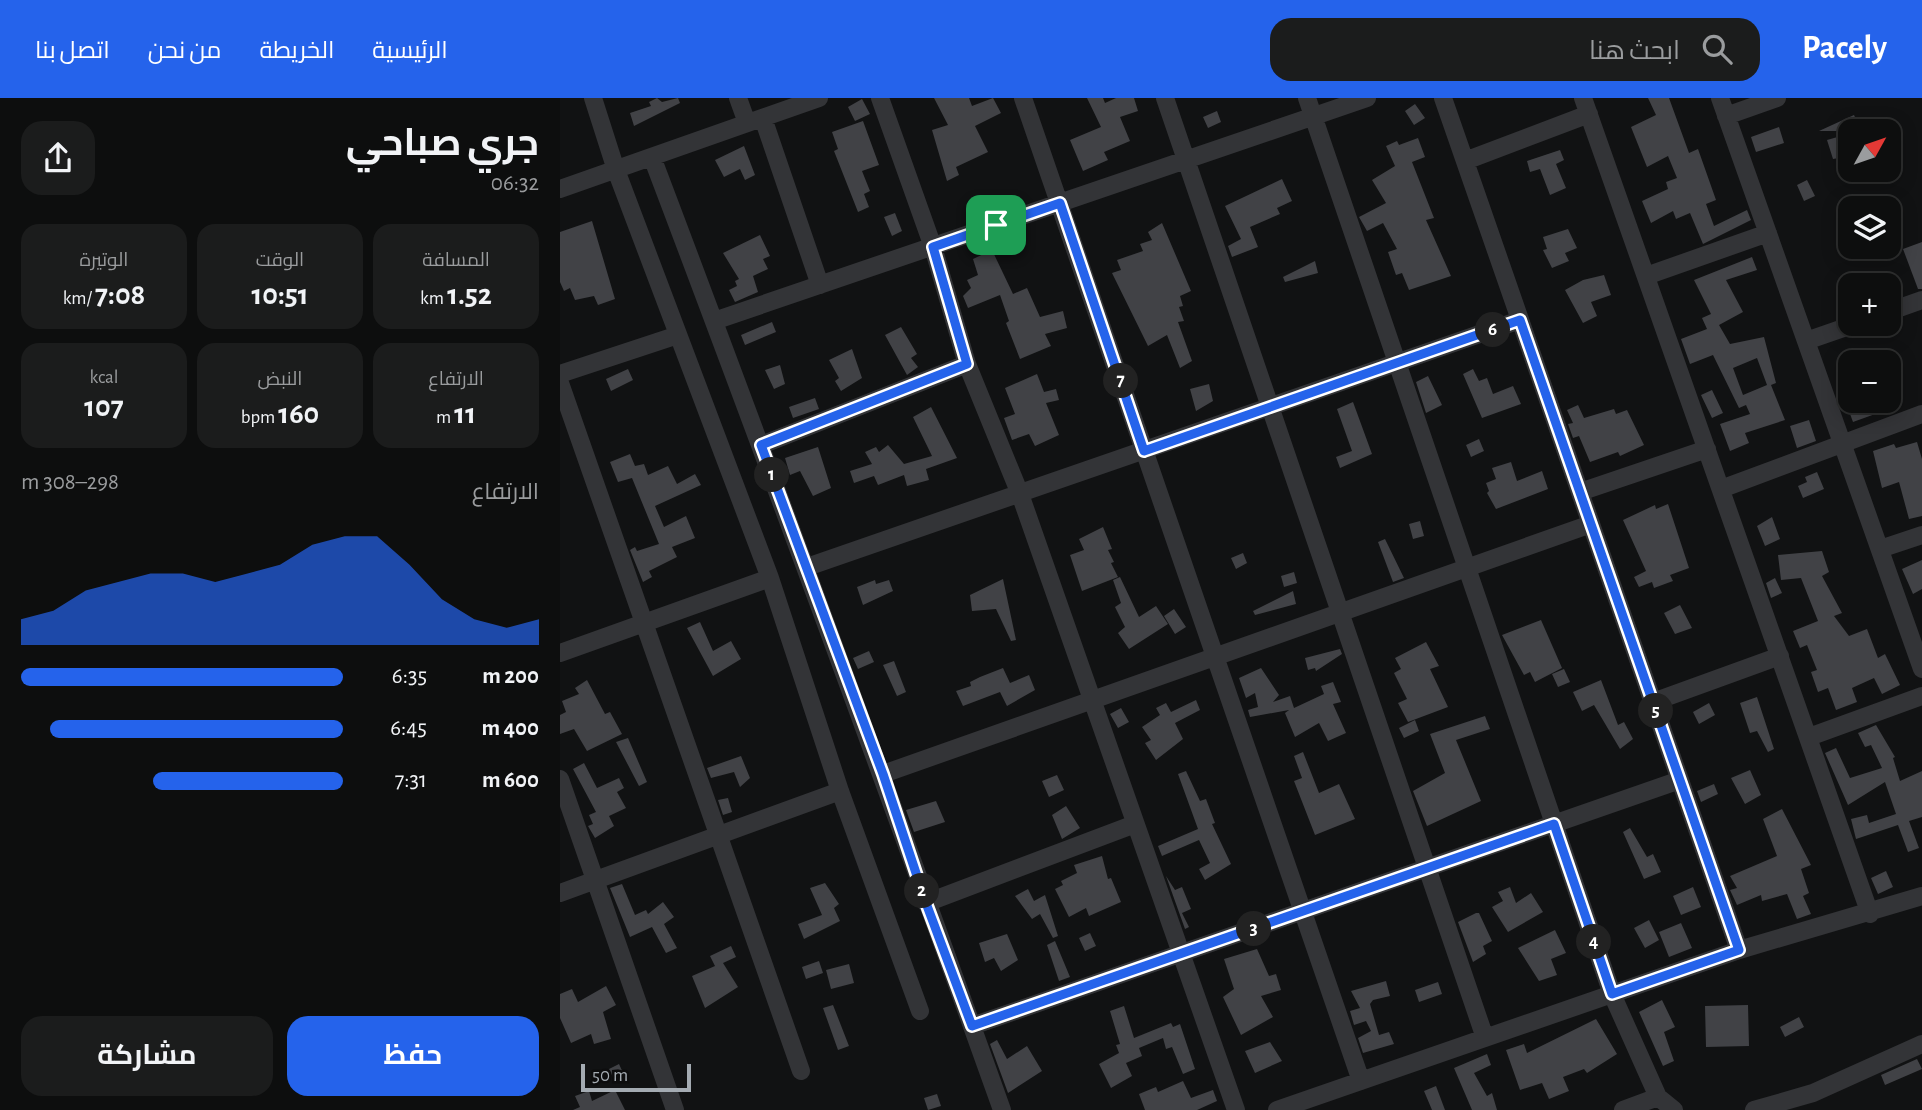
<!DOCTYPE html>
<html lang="ar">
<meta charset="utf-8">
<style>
body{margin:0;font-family:"Alegreya Sans",Cairo,sans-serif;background:#1b1c1c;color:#f1f3f6;direction:rtl;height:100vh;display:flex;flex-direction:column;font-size:26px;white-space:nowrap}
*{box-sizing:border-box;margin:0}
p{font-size:23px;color:#9a9c9e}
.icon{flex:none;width:38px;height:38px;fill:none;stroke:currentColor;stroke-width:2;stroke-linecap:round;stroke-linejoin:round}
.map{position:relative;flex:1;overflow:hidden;direction:ltr}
.sheet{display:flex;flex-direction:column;background:#0d0e0e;width:560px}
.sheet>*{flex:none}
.needle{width:46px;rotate:50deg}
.fabs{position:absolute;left:1278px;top:21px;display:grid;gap:14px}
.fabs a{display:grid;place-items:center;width:63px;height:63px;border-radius:14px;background:#0d0e0e;box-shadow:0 4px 18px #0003,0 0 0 2px #2d2e2e;font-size:35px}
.scale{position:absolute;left:21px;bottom:18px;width:110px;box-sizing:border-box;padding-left:7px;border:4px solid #a4abb2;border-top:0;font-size:19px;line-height:24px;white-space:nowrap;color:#a4abb2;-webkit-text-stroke:5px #0d0d0e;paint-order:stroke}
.pin{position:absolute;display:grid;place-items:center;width:60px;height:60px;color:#fff;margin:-30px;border-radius:14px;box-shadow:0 4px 10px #0006}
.km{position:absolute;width:35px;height:35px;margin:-18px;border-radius:50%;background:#222;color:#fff;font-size:19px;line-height:35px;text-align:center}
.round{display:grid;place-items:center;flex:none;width:74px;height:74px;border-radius:21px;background:#1b1c1c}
.head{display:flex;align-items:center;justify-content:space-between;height:119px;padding:0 21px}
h1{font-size:38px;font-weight:700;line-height:52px}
.stats{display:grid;grid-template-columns:repeat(3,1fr);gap:10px;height:119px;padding:7px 21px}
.stats div{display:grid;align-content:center;border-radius:18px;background:#1b1c1c;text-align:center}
.stats b{font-size:30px;font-weight:700}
.stats small{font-size:19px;font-weight:400}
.stats p{font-size:19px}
.chart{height:196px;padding:14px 21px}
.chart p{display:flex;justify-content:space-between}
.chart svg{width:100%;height:126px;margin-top:7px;fill:#2563eb;opacity:.7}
.action{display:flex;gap:14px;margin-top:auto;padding:14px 21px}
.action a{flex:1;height:80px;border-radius:21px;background:#2563eb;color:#fff;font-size:28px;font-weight:700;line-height:80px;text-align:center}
.action a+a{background:#1b1c1c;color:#f1f3f6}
ul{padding:0 21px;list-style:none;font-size:23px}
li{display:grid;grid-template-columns:112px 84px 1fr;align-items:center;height:52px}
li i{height:18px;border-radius:9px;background:#2563eb}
header{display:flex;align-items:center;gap:42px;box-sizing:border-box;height:98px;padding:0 35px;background:#2563eb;color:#fff}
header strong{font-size:33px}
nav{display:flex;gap:38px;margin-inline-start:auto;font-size:24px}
.search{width:490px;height:63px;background:#1b1c1c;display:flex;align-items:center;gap:18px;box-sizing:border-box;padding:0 24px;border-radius:21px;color:#9a9c9e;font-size:26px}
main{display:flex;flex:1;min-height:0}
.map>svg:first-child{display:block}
.building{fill:#414246;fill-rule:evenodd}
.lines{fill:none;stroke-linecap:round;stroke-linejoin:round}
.minor{stroke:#333437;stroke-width:18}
.route-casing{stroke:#fff;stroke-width:14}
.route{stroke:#2563eb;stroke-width:9}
</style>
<header>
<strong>Pacely</strong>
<div class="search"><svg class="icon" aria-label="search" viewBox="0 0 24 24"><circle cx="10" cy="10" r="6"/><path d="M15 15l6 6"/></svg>ابحث هنا</div>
<nav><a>الرئيسية</a><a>الخريطة</a><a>من نحن</a><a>اتصل بنا</a></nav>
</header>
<main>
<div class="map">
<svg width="1362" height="1012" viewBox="0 0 1362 1012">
<rect width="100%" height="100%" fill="#111213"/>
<path class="building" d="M97,0L102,4L118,0L120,5L74,28L70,15L91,8L89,4Z
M374,0H409L412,8L433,0L441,15L415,28L428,54L396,69L399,77L387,83L372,32L388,27Z
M527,0H543L545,5L556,0H574L578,13L560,19L570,43L544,54L548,62L523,73L510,42L541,29Z
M1088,0H1109L1129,55L1138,51L1156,102L1146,106L1154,128L1187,112L1191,122L1143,146L1130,115L1116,121L1113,113L1091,125L1082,103L1108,91L1106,84L1117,80L1108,58L1087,69L1071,29L1096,17Z
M302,1L310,16L295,23L288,9Z
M855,6L865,20L854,27L845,13Z
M657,13L661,24L648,30L643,19Z
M1294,17L1301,33H1290V58L1273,61L1267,42L1281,38L1279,33H1259Z
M303,23L319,67L302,73L310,93L304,96L309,109L298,114L274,53L278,51L272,34Z
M1219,29L1224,45L1196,54L1191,39Z
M858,40L865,59L852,64L874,120L866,122L891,178L849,192L842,175L836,177L828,154L837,151L823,125L807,133L799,119L826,105L812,82L835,68L826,48L837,43L839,47Z
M184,48L195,77L185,82L180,71L164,79L155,62Z
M1000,52L1004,62L996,66L1006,90L990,97L980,71L970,74L967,63Z
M722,81L732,103L717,110L720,116L690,129L698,149L672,159L668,148L681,141L665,108Z
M1247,82L1255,98L1244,103L1237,87Z
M448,98L453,108L435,115L431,107Z
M335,115L342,133L332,138L324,119Z
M32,123L55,201L38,207L34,198L15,202L10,190L4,193L0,184V134Z
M602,125L631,193L620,198L623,208L619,209L624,223L618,224L632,263L620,270L607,237L588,248L552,175L561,172L557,162L583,153L580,146L592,142L588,134Z
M1008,131L1017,150L1005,155L1009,163L992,170L983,152L987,151L983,139Z
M200,137L210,158L203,161L208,171L193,178L198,194L175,204L169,192L177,188L175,183L179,181L163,155Z
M1362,144V191H1358L1343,151Z
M432,152L453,196L467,190L480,219L503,213L507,230L485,236L491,248L460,261L446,225L449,223L440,197L408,210L403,198L411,190L407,182L418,177L413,161Z
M1192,159L1197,172L1166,182L1183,214L1159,227L1170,246L1204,239L1216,285L1211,287L1225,322L1185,335L1189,345L1170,353L1160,326L1190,316L1186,307L1179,310L1153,257L1130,266L1121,241L1147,231L1142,220L1151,216L1134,182ZM1197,260L1207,287L1183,297L1173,270Z
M755,163L758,175L725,184L723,179Z
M1044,177L1051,197L1031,204L1037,218L1023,225L1005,192L1023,182Z
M212,224L216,234L185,247L181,237Z
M341,229L357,256L351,260L358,269L347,277L325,237Z
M292,251L302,280L281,293L275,283L279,280L269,262Z
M1323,251L1328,264H1291Z
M220,267L225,286L214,291L205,272Z
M68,271L73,282L51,293L46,281Z
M913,271L919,283L927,280L933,296L953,288L961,306L922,320L903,276Z
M477,276L484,294L496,291L499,302L486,305L499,337L475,348L469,336L452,342L444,320L455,316L445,290Z
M868,278L882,307L866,315L856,284Z
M649,286L653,303L636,313L630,291Z
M1152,292L1163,315L1152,320L1141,297Z
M255,300L259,311L233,320L229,309Z
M1293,303H1314L1318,315L1293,324L1286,305Z
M793,304L812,356L780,370L776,359L792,353L777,311Z
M1018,307L1024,320L1054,311L1056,316L1067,312L1084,347L1060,358L1058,354L1030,364L1019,338L1013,340L1008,326L1013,325L1007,312Z
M371,309L397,360L366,371L369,382L347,388L344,377L318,387L314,378L294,385L290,373L312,366L305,354L316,349L319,354L328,347L344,366L372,358L353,319Z
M1249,322L1256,343L1237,350L1230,328Z
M919,341L924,353L911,359L906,347Z
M1357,344L1362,361V418L1349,421L1339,384L1322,390L1313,353L1334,346L1336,350Z
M258,349L271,390L253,398L240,373L230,377L225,360Z
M70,356L75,368L84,366L88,377L108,368L117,386L135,376L141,387L95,408L104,429L126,418L135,440L112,449L117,459L89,473L92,479L83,484L70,452L75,449L77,453L99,446L72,380L58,384L50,364Z
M951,364L957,383L982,373L988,391L936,411L927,395L929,393L926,385L936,381L932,370Z
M1257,374L1264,391L1243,400L1238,388L1247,384L1245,379Z
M1108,406L1129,470L1110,477L1113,483L1094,490L1092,484L1079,489L1074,479L1086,473L1063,422L1095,407L1096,411Z
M1212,419L1220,441L1205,448L1197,428Z
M860,423L864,438L853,441L849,426Z
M543,429L552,451L548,452L554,464L551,465L558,479L522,493L510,457L524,452L519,441Z
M825,441L844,480L833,484L818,444Z
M1262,453L1269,474L1262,478L1282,515L1274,518L1289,538L1307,531L1318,560L1325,556L1340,587L1322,596L1314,580L1292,590L1297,604L1276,612L1268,590L1258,594L1251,574L1257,572L1247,547L1240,550L1233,533L1258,523L1241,480L1221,482L1218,457Z
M683,455L687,465L676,471L671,460Z
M1362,462V491L1353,496L1342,471Z
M734,474L737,485L724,489L721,478Z
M560,479L579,519L596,508L608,526L569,551L558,535L565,529L555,509L561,505L553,482Z
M1215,480L1222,495L1211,500L1206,485Z
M443,481L456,542L451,543L436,511L412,513L410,497Z
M315,482L316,486L329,482L333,493L303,507L297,489Z
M733,493L736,506L695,517L693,513Z
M1120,507L1132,530L1115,536L1104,515Z
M614,511L626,529L615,536L604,518Z
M981,522L1002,570L975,584L970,574L964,577L942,537Z
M140,524L153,553L171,543L181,561L153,578L127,530Z
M866,544L879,568L870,571L888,609L848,624L838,605L847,601L834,575L841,571L835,560Z
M780,551L782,556L756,573L755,570L748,572L745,560Z
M309,553L314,564L298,571L293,560Z
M334,563L346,594L337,598L323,567Z
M443,570L450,585L469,577L475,592L447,608L440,594L403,608L396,593L411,588L410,584L420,579Z
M701,570L719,597L713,604L730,598L734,610L764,596L761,588L773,584L781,604L773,606L786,635L768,643L759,625L735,639L725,615L729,612L690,619L688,612L698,609L695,595L686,600L679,580Z
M1004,571L1010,584L998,589L992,576Z
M27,582L45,616L50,614L62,636L27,653L14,631L0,636V617L6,614L2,603L19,596L15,590Z
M1041,582L1058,627L1064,624L1073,641L1060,651L1034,607L1022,613L1013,594Z
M1197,599L1214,651L1208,654L1197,633L1190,635L1180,605Z
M636,602L640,612L615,625L623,641L596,662L585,645L591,642L582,629L600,617L596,610L606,605L611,614Z
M1149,605L1155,617L1139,626L1133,614Z
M561,610L569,624L558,630L550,616Z
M925,618L930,631L896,642L921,703L867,728L853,693L885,675L870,636Z
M855,622L859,633L844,640L839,630Z
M1316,627L1335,659L1333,660L1340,683L1362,673V719L1349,723L1359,750L1348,754L1338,727L1296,741L1291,721L1307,717L1309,725L1336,716L1325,684L1288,707L1265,655L1276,650L1290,680L1322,670L1311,647L1305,649L1298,635Z
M68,640L87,684L79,688L56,644Z
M743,654L759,695L779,686L795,721L755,737L734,683L742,680L734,658Z
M181,658L190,680L180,689L174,674L151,680L147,670Z
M24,665L37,690L59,680L64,690L57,694L66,710L49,718L54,728L35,740L28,728L33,726L29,717L36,714L13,671Z
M1190,672L1201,697L1185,706L1171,680Z
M626,673L640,703L646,701L655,725L652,726L671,766L645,782L639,771L650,765L639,742L602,758L598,748L638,731L618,676Z
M497,677L504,692L489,699L482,683Z
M1154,686L1158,696L1141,704L1137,693Z
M168,700L172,714L163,717L158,702Z
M376,703L385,724L354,734L346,712Z
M506,708L520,730L502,741L492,717Z
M1222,711L1251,767L1241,771L1249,795L1243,798L1251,816L1237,821L1227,796L1202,803L1201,797L1177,807L1170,792L1177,790L1170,778L1217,758L1203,721Z
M1070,730L1087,759L1093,756L1101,774L1084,781L1063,734Z
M542,758L548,781L551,780L561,804L529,818L526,810L509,819L495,791L503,787L501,783L517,775L514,767Z
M1326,773L1333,789L1318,796L1311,780Z
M606,778L615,792L622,789L631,811L622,815L629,829L625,831Z
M265,785L279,806L274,810L280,823L244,841L238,826L262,817L250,790Z
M62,786L75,817L86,812L88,816L103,804L114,819L104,826L117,850L106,855L92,829L70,839L50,790Z
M950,789L956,805L971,795L983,814L948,834L932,809L943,803L938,794Z
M1133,789L1141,809L1121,817L1113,798Z
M468,791L474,803L485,797L498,838L493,840L480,816L472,821L455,798Z
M916,815H919L932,843L923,848L926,856L913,864L898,824Z
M1089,822L1099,842L1085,850L1074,830Z
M1121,825L1132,850L1109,859L1099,834Z
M995,832L1006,855L991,861L997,877L979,883L958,850Z
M530,835L536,848L525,853L519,840Z
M447,836L458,862L441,873L434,860L425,864L419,845Z
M495,843L510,879L499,883L487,847Z
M171,848L176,859L163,865L178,889L145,910L132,878L155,868L150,858Z
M697,851L709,878L716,876L721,892L701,898L713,919L681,937L663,899L674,891L664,861Z
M259,863L263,875L246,881L242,869Z
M289,866L294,885L271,891L266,872Z
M826,883L830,898L813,902L810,906L819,937L829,934L834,946L803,955L798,940L811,933L806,923L794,927L790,913L800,910L791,893Z
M878,884L882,896L859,904L855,892Z
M46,888L56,907L43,914L51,941L34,946L31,936L11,945L0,920V896L12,891L18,904Z
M1102,902L1115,929L1104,934L1114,963L1103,968L1079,914Z
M273,907L289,948L278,952L263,910Z
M1188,907L1189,948L1146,949L1145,908Z
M564,908L574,940L611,925L613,929L620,926L635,971L623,976L612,949L606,951L603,940L579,950L582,958L566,965L572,978L551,990L539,966L559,955L556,947L560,946L550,913Z
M1239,919L1244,929L1225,939L1220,929Z
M1036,921L1057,956L1027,975L1024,971L1003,979L1009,993L989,1001L982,985L960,992L946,952L964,946L967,955Z
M437,942L447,961L467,948L482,973L448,995L430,946Z
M710,944L722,963L695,975L685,953Z
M927,956L931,967L914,975L927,998L932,995L937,1012H912L894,970Z
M1357,961L1362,971L1325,987L1321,977Z
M59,966L64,977L54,982L49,971Z
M623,983L631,1000L653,992L657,1003L637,1012H585L579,996L596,989L598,994Z
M876,988L885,1012H872L864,993Z
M55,992L65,1012H13L20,1009L15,998L29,993L32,1003Z
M377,996L381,1008L368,1012L364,1000Z"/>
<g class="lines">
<path class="minor" d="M33,0L56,72L210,480L280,693L360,913
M178,0L187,25
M320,0L373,149L407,266L460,396L676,1012
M463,0L801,983
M605,0L925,940
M747,0L1052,896L1098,999L1114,1012
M883,0L1179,852
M1023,0L1310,816
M1160,0L1362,571
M1166,18L1217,0
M203,20L260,187
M92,59C212,376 328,693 442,1012
M905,63L1029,16
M0,91L259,0
M1086,178L1208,135
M1328,214L1362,202
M154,223L807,0
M1246,243L1295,226
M0,276L118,237
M0,285L241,973
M201,347L407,266
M1161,391L1362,316
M1020,394L1147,351
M1320,451L1362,437
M247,469L960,222
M0,555L210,480
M1093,604L1220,558
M1249,639L1362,598
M323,676L1031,426
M0,681L115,1012
M0,795L280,693
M366,805L575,726
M412,928L1120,682
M717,1012L1179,852L1362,798
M1063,1012L1098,999
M1194,1012L1253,995L1362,946"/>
</g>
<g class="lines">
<g class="route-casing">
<path id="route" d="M500,105L584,353L960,222L1179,852L1052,896L994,726L412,928L366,805L323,676L201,347L407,266L373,149Z"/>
</g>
<use href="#route" class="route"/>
</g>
</svg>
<div class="fabs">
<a><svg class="needle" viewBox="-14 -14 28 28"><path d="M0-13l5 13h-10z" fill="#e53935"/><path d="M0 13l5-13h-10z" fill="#9a9c9e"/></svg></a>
<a><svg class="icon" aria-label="layers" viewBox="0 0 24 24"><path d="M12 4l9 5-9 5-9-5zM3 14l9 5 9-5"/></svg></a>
<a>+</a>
<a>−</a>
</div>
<div class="scale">50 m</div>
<div class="pin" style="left:436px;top:127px;background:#1e9e55"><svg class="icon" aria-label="arrive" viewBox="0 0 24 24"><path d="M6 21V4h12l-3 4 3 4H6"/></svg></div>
<b class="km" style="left:212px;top:377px">1</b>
<b class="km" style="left:362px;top:793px">2</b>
<b class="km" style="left:694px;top:831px">3</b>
<b class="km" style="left:1034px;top:844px">4</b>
<b class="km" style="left:1096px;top:613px">5</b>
<b class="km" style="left:933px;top:232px">6</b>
<b class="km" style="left:561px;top:283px">7</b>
</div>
<section class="sheet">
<div class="head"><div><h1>جري صباحي</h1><p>06:32</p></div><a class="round"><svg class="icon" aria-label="share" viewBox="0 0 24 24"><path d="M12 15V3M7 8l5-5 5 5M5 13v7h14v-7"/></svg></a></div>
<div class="stats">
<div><p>المسافة</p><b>1.52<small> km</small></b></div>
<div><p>الوقت</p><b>10:51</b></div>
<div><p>الوتيرة</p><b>7:08<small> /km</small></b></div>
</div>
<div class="stats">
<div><p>الارتفاع</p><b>11<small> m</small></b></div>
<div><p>النبض</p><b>160<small> bpm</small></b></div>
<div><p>kcal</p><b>107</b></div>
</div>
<div class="chart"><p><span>الارتفاع</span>298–308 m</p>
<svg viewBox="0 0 160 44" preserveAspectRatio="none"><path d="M0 44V35L10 32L20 25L30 22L40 19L50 19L60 22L70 19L80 16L90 9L100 6L110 6L120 16L130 28L140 35L150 38L160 35V44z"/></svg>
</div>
<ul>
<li><b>200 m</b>6:35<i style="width:100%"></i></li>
<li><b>400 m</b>6:45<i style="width:91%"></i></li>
<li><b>600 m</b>7:31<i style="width:59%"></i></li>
</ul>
<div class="action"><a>حفظ</a><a>مشاركة</a></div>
</section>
</main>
